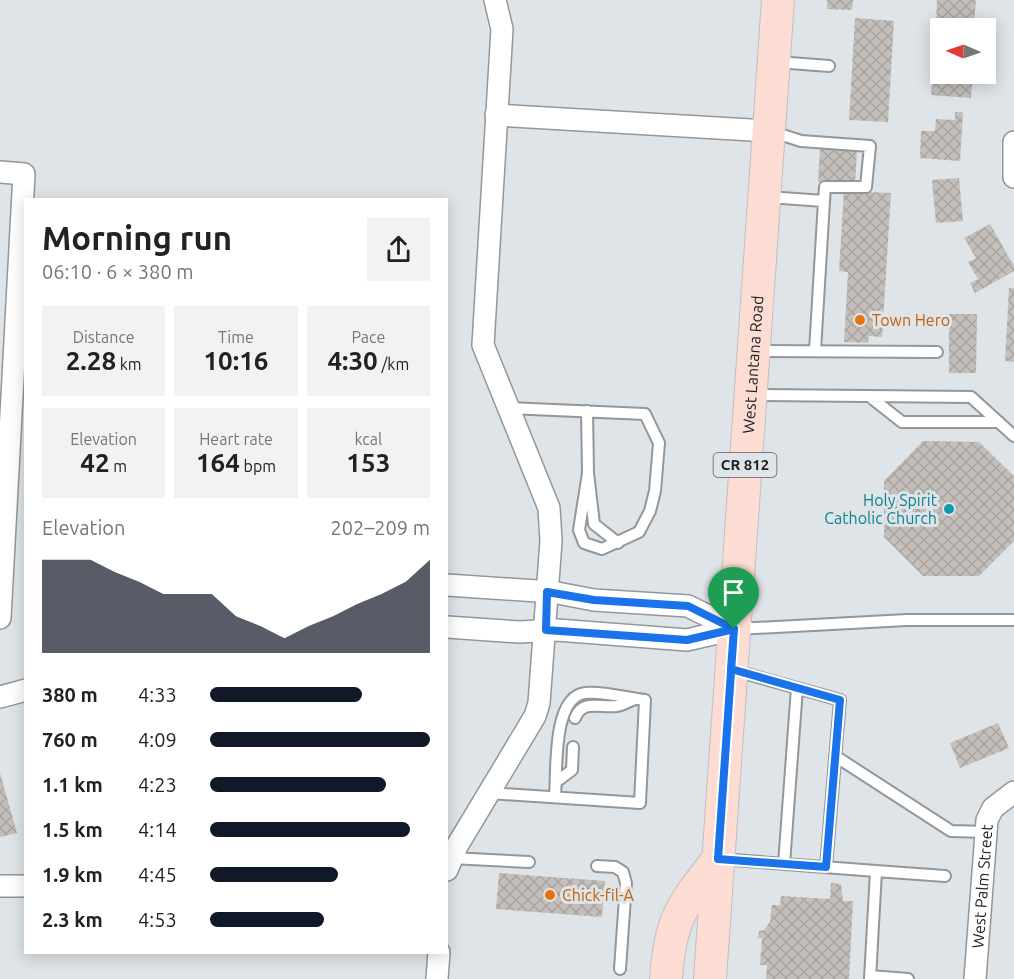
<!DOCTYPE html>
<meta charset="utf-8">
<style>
body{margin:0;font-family:Ubuntu,sans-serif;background:#f2f2f2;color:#222;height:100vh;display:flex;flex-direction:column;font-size:22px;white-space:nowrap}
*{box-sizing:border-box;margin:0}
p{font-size:20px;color:#767676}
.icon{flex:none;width:33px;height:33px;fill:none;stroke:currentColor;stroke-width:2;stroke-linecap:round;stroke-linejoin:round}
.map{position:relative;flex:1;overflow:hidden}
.drawer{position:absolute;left:24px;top:198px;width:424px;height:756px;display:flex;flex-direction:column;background:#fff;border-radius:0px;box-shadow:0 3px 15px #0003}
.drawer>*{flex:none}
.needle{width:39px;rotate:272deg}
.buttons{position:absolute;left:930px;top:18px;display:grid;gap:12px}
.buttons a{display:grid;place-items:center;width:66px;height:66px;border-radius:0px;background:#fff;box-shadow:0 3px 15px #0003;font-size:30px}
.pin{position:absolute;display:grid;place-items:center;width:51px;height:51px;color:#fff;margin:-62px -26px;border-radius:50% 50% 50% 0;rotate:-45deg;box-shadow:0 0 6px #0007}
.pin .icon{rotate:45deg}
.round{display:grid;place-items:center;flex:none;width:63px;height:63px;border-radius:0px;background:#f2f2f2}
.headline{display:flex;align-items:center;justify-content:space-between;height:102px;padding:0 18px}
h1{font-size:33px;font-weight:700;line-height:45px}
.stats{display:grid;grid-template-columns:repeat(3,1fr);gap:9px;height:102px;padding:6px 18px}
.stats div{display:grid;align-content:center;border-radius:0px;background:#f2f2f2;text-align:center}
.stats b{font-size:26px;font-weight:700}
.stats small{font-size:16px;font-weight:400}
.stats p{font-size:16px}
.chart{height:168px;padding:12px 18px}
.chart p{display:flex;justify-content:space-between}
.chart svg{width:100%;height:108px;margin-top:6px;fill:#111827;opacity:.7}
ul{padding:0 18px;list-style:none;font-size:20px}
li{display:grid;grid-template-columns:96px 72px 1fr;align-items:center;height:45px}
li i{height:15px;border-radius:8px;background:#111827}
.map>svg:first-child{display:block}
.building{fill:url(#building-cross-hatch)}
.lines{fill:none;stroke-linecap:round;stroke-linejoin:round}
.service-casing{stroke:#92979b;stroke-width:14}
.minor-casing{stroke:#92979b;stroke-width:24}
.primary-casing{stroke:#c0c0c1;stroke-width:34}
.service{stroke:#fff;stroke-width:10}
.minor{stroke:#fff;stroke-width:21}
.primary{stroke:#fcdcd3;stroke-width:32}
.route-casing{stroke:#fff;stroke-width:12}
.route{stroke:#1a73e8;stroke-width:8}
.food-dot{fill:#e8710a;stroke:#dfe4e8;stroke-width:2}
.culture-dot{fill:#0f9aa8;stroke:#dfe4e8;stroke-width:2}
.labels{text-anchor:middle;stroke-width:6;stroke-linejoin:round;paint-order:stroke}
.shield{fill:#dfe4e8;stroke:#575a5d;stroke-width:1.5}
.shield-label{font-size:15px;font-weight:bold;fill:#1d1f21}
.food-label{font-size:16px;fill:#c56008;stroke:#dfe4e8;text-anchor:start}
.street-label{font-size:16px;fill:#1d1f21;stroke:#dfe4e8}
.culture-label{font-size:16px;fill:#0d838f;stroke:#dfe4e8;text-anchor:end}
</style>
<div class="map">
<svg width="1014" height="979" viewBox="0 0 1014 979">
<defs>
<pattern id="building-cross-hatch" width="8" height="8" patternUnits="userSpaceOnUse" patternTransform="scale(1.5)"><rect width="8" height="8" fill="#c4bfbb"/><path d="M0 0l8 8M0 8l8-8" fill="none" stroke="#a8a4a0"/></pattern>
</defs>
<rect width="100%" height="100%" fill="#dfe4e8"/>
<path class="building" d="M827,0H853L852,10L827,9Z
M937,0H976L974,25L936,23Z
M855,18L894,21L888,122L849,120Z
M934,52H940V74H973L971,98L931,95Z
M955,112H963L960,161L920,158L921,131H935L936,119L955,120Z
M820,149L857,150L855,184L818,182Z
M959,178L963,221L936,223L932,180Z
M844,191L891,193L882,337L869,336L868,343L844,342L848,272L839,271Z
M990,224L1014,266V271L975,293L970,283L978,279L968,262L976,258L964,238Z
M1009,288H1014V362L1005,361Z
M949,314H977L976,373H949Z
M923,441L979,442L1014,476V541L979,576H923L884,537V481Z
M998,723L1009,748L960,768L950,743Z
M0,773L17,833L0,837Z
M499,873L605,881L602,917L496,909Z
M831,883L841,884L843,901H853L849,979H766L767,965H760L762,938H758L759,931L764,930L770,922L772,905H780L781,896L830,899Z"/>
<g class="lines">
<g class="service-casing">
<path id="service" d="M777,62L829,66
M770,131L801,141L870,146L866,187H825L824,201
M768,197L824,201L815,351
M757,351L937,352
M754,395L971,397L1014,436
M869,396L902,422H999
M508,408L645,414L659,443L655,491L650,511L639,532L602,549L584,543L579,530L588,473
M587,411L588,473L594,524L618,543
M737,629L907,620H1014
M733,670L797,688L784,864
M797,688L840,700L826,867
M575,718C583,699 599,708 617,706C623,705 629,701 635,699
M835,756L951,831L986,832
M556,782L572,770L573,747
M489,793L640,803L645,700C627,698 603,691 585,693C552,697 557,772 555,797
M451,858L529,862
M721,859L876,871L870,979
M597,866L615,867L623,872L626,883L620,969
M876,871L945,876
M870,976L908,979"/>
</g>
<g class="minor-casing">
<g id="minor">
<path d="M496,115L769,131"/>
<path d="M1014,142V177"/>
<path d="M0,172L24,174L0,618"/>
<path d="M447,585L552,592L594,600L688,606L734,629"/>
<path d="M447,627L519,632L557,630L687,640L734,629"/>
<path d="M0,697L26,690"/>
<path d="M447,870L457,846L535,716L539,703L551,541L549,508L483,345L502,29L495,0"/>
<path d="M0,886H22"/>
<path d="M437,979L439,952"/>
<path id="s1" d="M975,979L987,820L993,808L1014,792"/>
</g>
</g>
<g class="primary-casing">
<g id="primary">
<path d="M666,979C670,918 682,906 718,859"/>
<path id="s2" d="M710,979L778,0"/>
</g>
</g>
<use href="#service" class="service"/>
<use href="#minor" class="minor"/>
<use href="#primary" class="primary"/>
</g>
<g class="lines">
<g class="route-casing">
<path id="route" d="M734,629L687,640L546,630L547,592L594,600L688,606L734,629L731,669L840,700L826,867L718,859L734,629"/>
</g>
<use href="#route" class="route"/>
</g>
<g class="food-dot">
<circle cx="860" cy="320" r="6"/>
<circle cx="550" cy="895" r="6"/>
</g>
<circle class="culture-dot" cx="949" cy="509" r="6"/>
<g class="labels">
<rect class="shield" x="713.5" y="453" width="63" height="24" rx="4.5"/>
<g class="shield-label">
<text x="745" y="470">CR 812</text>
</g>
<g class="food-label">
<text x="872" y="326">Town Hero</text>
<text x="562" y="901">Chick-fil-A</text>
</g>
<g class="street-label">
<text dy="6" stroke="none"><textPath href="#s2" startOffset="616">West Lantana Road</textPath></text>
<text dy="6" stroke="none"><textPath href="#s1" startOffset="93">West Palm Street</textPath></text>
</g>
<g class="culture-label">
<text x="937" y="506">Holy Spirit<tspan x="937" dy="18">Catholic Church</tspan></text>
</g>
</g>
</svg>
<div class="buttons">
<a><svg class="needle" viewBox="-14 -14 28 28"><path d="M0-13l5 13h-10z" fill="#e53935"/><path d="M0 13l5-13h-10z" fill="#767676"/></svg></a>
</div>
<div class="pin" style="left:734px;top:629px;background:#1e9e55"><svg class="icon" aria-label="arrive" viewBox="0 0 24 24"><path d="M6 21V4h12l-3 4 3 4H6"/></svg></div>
<section class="drawer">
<div class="headline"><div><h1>Morning run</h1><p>06:10 · 6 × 380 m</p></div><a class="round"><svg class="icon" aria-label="share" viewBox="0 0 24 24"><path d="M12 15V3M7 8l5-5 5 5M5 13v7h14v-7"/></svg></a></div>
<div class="stats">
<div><p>Distance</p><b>2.28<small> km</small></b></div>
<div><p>Time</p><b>10:16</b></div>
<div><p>Pace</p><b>4:30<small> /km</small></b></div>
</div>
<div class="stats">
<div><p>Elevation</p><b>42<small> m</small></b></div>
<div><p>Heart rate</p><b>164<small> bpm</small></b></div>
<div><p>kcal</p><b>153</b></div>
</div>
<div class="chart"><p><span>Elevation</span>202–209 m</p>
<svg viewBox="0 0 160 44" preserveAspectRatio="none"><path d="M0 44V6L10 6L20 6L30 11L40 15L50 20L60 20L70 20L80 29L90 33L100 38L110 33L120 29L130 24L140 20L150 15L160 6V44z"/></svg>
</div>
<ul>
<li><b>380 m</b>4:33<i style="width:69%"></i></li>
<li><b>760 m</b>4:09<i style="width:100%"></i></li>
<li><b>1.1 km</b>4:23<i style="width:80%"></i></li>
<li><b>1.5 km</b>4:14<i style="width:91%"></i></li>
<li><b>1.9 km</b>4:45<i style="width:58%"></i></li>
<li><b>2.3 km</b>4:53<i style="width:52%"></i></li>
</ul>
</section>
</div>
